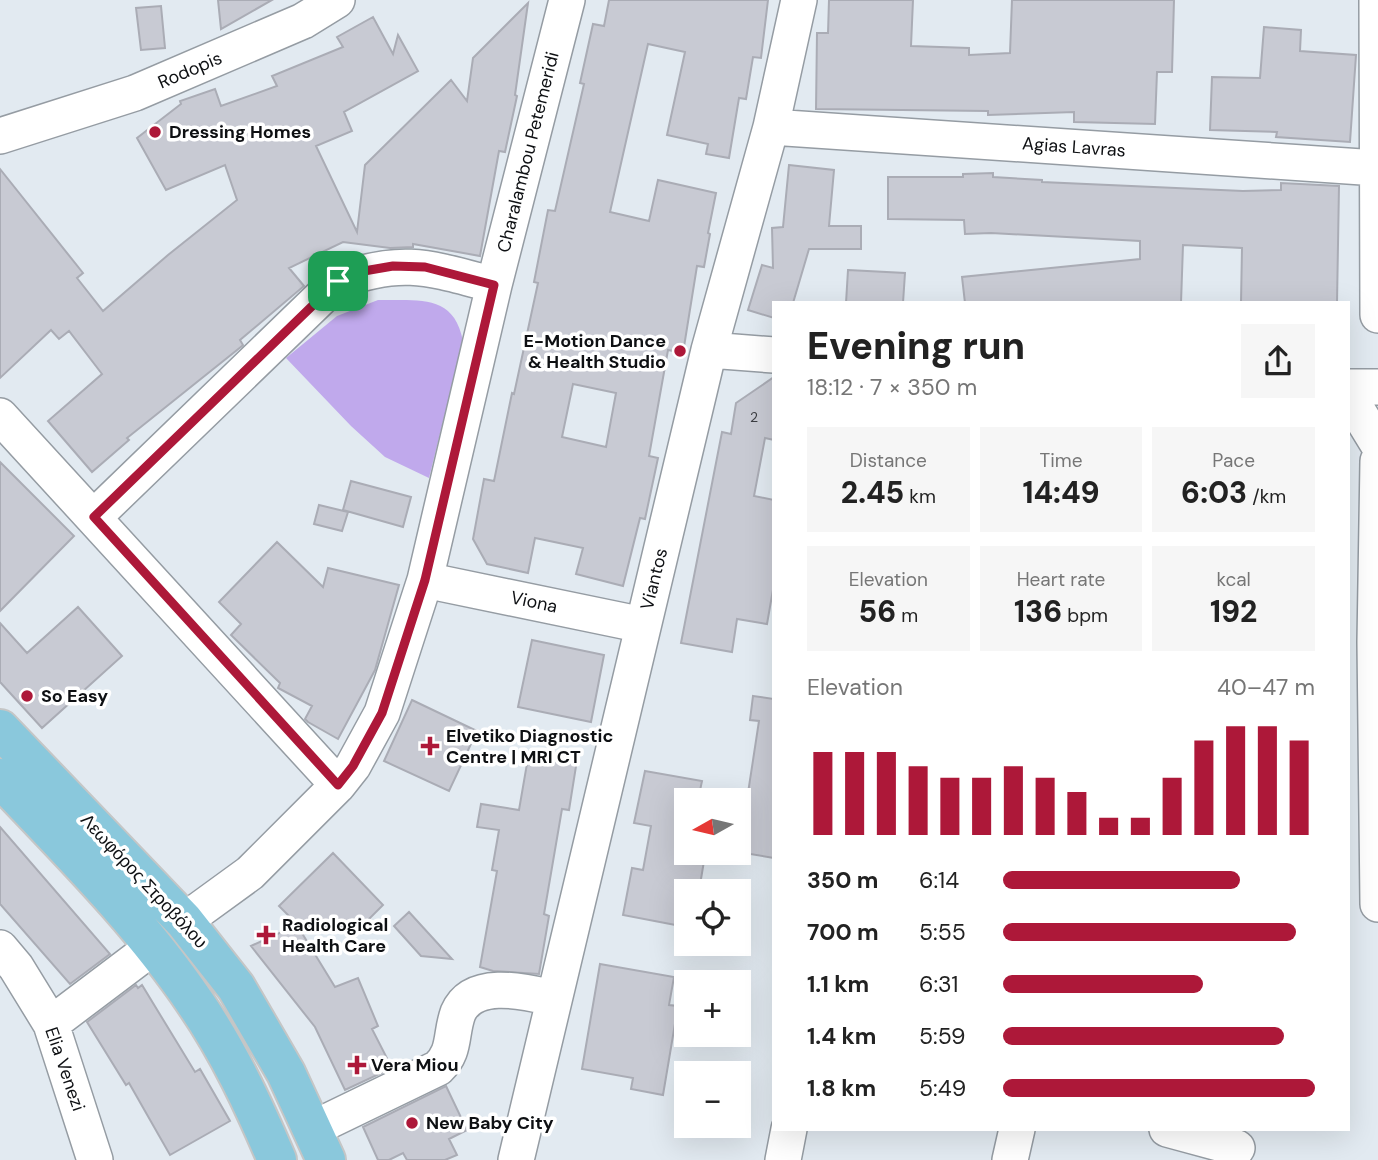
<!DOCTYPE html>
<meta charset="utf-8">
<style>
body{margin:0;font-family:"DM Sans",sans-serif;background:#f6f6f6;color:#222;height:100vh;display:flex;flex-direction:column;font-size:26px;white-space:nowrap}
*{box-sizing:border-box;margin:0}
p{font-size:23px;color:#767676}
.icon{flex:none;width:38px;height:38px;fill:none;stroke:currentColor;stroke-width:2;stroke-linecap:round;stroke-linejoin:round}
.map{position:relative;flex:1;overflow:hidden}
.drawer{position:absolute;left:772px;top:301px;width:578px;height:830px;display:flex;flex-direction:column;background:#fff;border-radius:0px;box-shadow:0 7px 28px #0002}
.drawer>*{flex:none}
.needle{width:46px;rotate:262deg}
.fabs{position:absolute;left:674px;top:788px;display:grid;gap:14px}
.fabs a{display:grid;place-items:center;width:77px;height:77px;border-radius:0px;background:#fff;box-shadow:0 7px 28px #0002;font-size:35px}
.pin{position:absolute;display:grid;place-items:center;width:60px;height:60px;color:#fff;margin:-30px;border-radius:14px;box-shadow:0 4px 10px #0006}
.round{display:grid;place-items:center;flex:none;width:74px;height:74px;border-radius:0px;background:#f6f6f6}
.headline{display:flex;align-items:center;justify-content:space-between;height:119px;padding:0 35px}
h1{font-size:38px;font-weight:800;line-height:52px}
.stats{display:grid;grid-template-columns:repeat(3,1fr);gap:10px;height:119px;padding:7px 35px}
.stats div{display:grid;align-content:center;border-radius:0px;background:#f6f6f6;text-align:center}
.stats b{font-size:30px;font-weight:800}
.stats small{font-size:19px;font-weight:400}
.stats p{font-size:19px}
.chart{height:196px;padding:14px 35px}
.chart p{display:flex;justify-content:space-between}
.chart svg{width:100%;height:126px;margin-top:7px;stroke:#ad1839;stroke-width:6}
ul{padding:0 35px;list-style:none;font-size:23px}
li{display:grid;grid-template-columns:112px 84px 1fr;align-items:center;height:52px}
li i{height:18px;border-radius:9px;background:#ad1839}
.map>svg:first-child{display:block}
.green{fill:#c0a9ec}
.building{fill:#c8cad3;stroke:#aaacb5;stroke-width:2;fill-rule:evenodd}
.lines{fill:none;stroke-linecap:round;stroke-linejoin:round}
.minor-casing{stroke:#959ca3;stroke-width:38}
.major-casing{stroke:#c5c6c6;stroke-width:42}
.minor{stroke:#fff;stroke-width:35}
.major{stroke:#8ac8dc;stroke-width:38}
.route-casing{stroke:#fff;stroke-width:14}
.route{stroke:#ad1839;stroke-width:9}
.poi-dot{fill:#ad1839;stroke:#fff;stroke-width:2.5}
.labels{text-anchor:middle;stroke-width:7;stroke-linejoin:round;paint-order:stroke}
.number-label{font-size:14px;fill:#3c3e43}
.street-label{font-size:18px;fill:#0e1013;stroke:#fff}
.poi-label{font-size:18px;font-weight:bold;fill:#0e1013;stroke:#fff;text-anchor:start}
</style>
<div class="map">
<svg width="1378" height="1160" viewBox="0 0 1378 1160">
<rect width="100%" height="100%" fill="#e2eaf1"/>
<path class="green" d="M378,300C417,301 454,293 463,341L429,478L385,457L351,426L286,358L337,316Z"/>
<path class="building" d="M218,0H272L221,29Z
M609,0H768L761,58L753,57L746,99L739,98L729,158L706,154L708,144L667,135L685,52L648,44L610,212L649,221L658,180L716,193L708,233L710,234L704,267L697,266L683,353L668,350L649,456L658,458L645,519L640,518L623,586L576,574L583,548L535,538L528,573L487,564L473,539L484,479L494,481L512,393L514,394L538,283L534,282L548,210L555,211L584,84L580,83L593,24L604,26ZM573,384L616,393L606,447L562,437Z
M829,0H913L911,46L969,48V55L1010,53L1012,0H1174L1172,72H1157L1155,124L1074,122V112L988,115V111L816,109L817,33H828Z
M528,3L515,95L517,96L505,152L499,151L480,256L413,244V247L390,248L343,242L289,268L304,286L240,340L243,345L242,346L127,438L129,440L92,472L48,421L102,374L69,331L59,339L51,330L0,378V169L83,273L77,278L103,311L168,255L237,200L225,165L166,190L137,138L181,104L180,101L215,89L221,106L277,86L272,76L343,47L337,37L373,17L393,54L398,35L418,71L344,112L352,131L316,146L357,232L365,165L451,80L467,101L473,58Z
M161,6L165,48L141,50L136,8Z
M1264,27L1301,30L1300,51L1356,55L1350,142L1276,137L1277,132L1210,130L1212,77L1260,78Z
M789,165L834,170L829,226H861V249H809L793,303H774V318L748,310L762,265L773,268L772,228L783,227Z
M993,173V177L1042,180V182L1243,191L1281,190V183L1339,186L1337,303H1241L1242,248L1183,245L1181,303H965L962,277L1140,259V241L991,233L965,234L964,220L888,219V177H963V174Z
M848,270L905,273L903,303H846Z
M774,377V440L765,438L754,496L774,500V584L767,624L737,619L732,652L681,643L722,432L731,434L736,403Z
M0,462L74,536L0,611Z
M351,481L411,497L403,527L343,510Z
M319,505L348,512L342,531L314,524Z
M277,542L323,587L328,568L399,585L375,670L338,739L308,722L305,719L312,706L278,688L280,683L231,635L241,624L219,602Z
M78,607L122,656L42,728L0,682V623L27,653Z
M532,640L604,655L591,722L518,707Z
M753,696L774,699V858L738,852V837L746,792L748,793L759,721L750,720Z
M412,700L477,731L449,791L384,761Z
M529,752L577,760L569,810L562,809L544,914L549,916L539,974L493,971L480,967L497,871L492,870L499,830L477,827L481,804L519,810Z
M645,771L702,781L698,800H686V852L705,855L699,891H686V927L623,915L632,868L643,870L651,826L634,823Z
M0,827L110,954L70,984L0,904Z
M333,853L383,905L353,935L295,922L279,906Z
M409,912L452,959L421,956L394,926Z
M297,925L335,987L358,978L378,1026L372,1029L392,1068L345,1090L315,1027L251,946Z
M600,964L674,977L669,1005L678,1006L663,1095L631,1089L633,1078L582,1069Z
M136,985L138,988L142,985L195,1072L200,1069L230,1121L170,1155L129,1083L126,1085L87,1022Z
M446,1086L467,1130L449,1139L457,1155L445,1160H407L403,1153L389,1160H378L363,1127Z"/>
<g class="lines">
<g class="minor-casing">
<path id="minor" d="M1377,0L1378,315
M771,127L1377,168
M0,136L135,93L303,21L337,0
M709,350L774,355
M1348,387H1378
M1348,400L1359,413L1378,444
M0,416L338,785
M1378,461L1375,642L1378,904
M94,517L338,281C403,257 430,268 494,285
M425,580L643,625
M184,921L250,873L338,785L353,766L382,713L425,580L494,285L567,0
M0,948L16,967L51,1024L95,1160
M51,1024L153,947
M312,1129L438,1068C456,1051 450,1035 458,1013C473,978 526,992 553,998
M1167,1129L1237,1148
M516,1160L709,350L771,127L799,0
M783,1160L789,1129
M1010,1160L1017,1129"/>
</g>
<g class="major-casing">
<path id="major" d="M0,729L184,921L236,987L286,1073L326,1160
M0,778C68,850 140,921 196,1004C229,1052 254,1106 277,1160"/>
</g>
<use href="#minor" class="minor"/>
<use href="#major" class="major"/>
</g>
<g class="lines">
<g class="route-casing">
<path id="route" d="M393,266L425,267L494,285L425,580L382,713L353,766L338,785L94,517L338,281L364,271Z"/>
</g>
<use href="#route" class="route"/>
</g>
<g class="poi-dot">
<circle cx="155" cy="132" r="7"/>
<circle cx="680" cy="351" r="7"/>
<circle cx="27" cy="696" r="7"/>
<path d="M426.5 735.5h7v7h7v7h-7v7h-7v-7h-7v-7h7z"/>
<path d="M262.5 924.5h7v7h7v7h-7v7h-7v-7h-7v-7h7z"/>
<path d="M353.5 1054.5h7v7h7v7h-7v7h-7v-7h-7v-7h7z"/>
<circle cx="412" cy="1123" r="7"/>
</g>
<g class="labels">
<g class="number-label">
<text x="754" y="422">2</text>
</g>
<g class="street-label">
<text transform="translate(190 70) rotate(-23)" y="6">Rodopis</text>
<text transform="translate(1074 147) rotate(4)" y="6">Agias Lavras</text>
<text transform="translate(528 152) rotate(-76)" y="6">Charalambou Petemeridi</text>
<text transform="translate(654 579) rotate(-76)" y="6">Viantos</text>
<text transform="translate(534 602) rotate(12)" y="6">Viona</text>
<text transform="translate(144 881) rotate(47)" y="6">Λεωφόρος Στροβόλου</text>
<text transform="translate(65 1069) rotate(71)" y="6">Elia Venezi</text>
</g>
<g class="poi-label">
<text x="169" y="138">Dressing Homes</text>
<text x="666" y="347" text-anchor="end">E-Motion Dance<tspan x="666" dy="21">&amp; Health Studio</tspan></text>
<text x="41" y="702">So Easy</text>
<text x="446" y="742">Elvetiko Diagnostic<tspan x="446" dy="21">Centre | MRI CT</tspan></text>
<text x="282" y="931">Radiological<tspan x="282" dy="21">Health Care</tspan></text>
<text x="371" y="1071">Vera Miou</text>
<text x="426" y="1129">New Baby City</text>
</g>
</g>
</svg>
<div class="fabs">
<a><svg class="needle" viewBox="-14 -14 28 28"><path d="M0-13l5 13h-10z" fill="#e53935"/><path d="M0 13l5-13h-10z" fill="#767676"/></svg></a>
<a><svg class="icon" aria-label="locate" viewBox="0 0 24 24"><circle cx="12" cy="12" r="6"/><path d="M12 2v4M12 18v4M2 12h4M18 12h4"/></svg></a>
<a>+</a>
<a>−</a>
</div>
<div class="pin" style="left:338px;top:281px;background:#1e9e55"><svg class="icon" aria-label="arrive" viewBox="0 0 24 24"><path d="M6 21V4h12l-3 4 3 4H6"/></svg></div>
<section class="drawer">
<div class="headline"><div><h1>Evening run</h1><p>18:12 · 7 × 350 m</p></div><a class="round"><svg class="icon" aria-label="share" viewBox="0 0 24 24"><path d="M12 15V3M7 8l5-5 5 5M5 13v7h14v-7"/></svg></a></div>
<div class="stats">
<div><p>Distance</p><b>2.45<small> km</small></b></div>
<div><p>Time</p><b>14:49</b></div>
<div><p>Pace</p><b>6:03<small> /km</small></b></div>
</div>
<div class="stats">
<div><p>Elevation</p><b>56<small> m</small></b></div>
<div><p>Heart rate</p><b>136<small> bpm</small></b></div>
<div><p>kcal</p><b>192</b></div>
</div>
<div class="chart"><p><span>Elevation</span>40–47 m</p>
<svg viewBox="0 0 160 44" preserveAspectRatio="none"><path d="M5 44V15M15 44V15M25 44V15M35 44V20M45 44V24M55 44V24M65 44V20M75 44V24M85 44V29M95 44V38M105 44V38M115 44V24M125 44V11M135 44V6M145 44V6M155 44V11"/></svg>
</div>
<ul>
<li><b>350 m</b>6:14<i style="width:76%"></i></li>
<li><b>700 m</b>5:55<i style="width:94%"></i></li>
<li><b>1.1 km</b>6:31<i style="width:64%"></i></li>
<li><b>1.4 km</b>5:59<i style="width:90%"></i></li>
<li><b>1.8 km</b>5:49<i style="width:100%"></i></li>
</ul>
</section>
</div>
